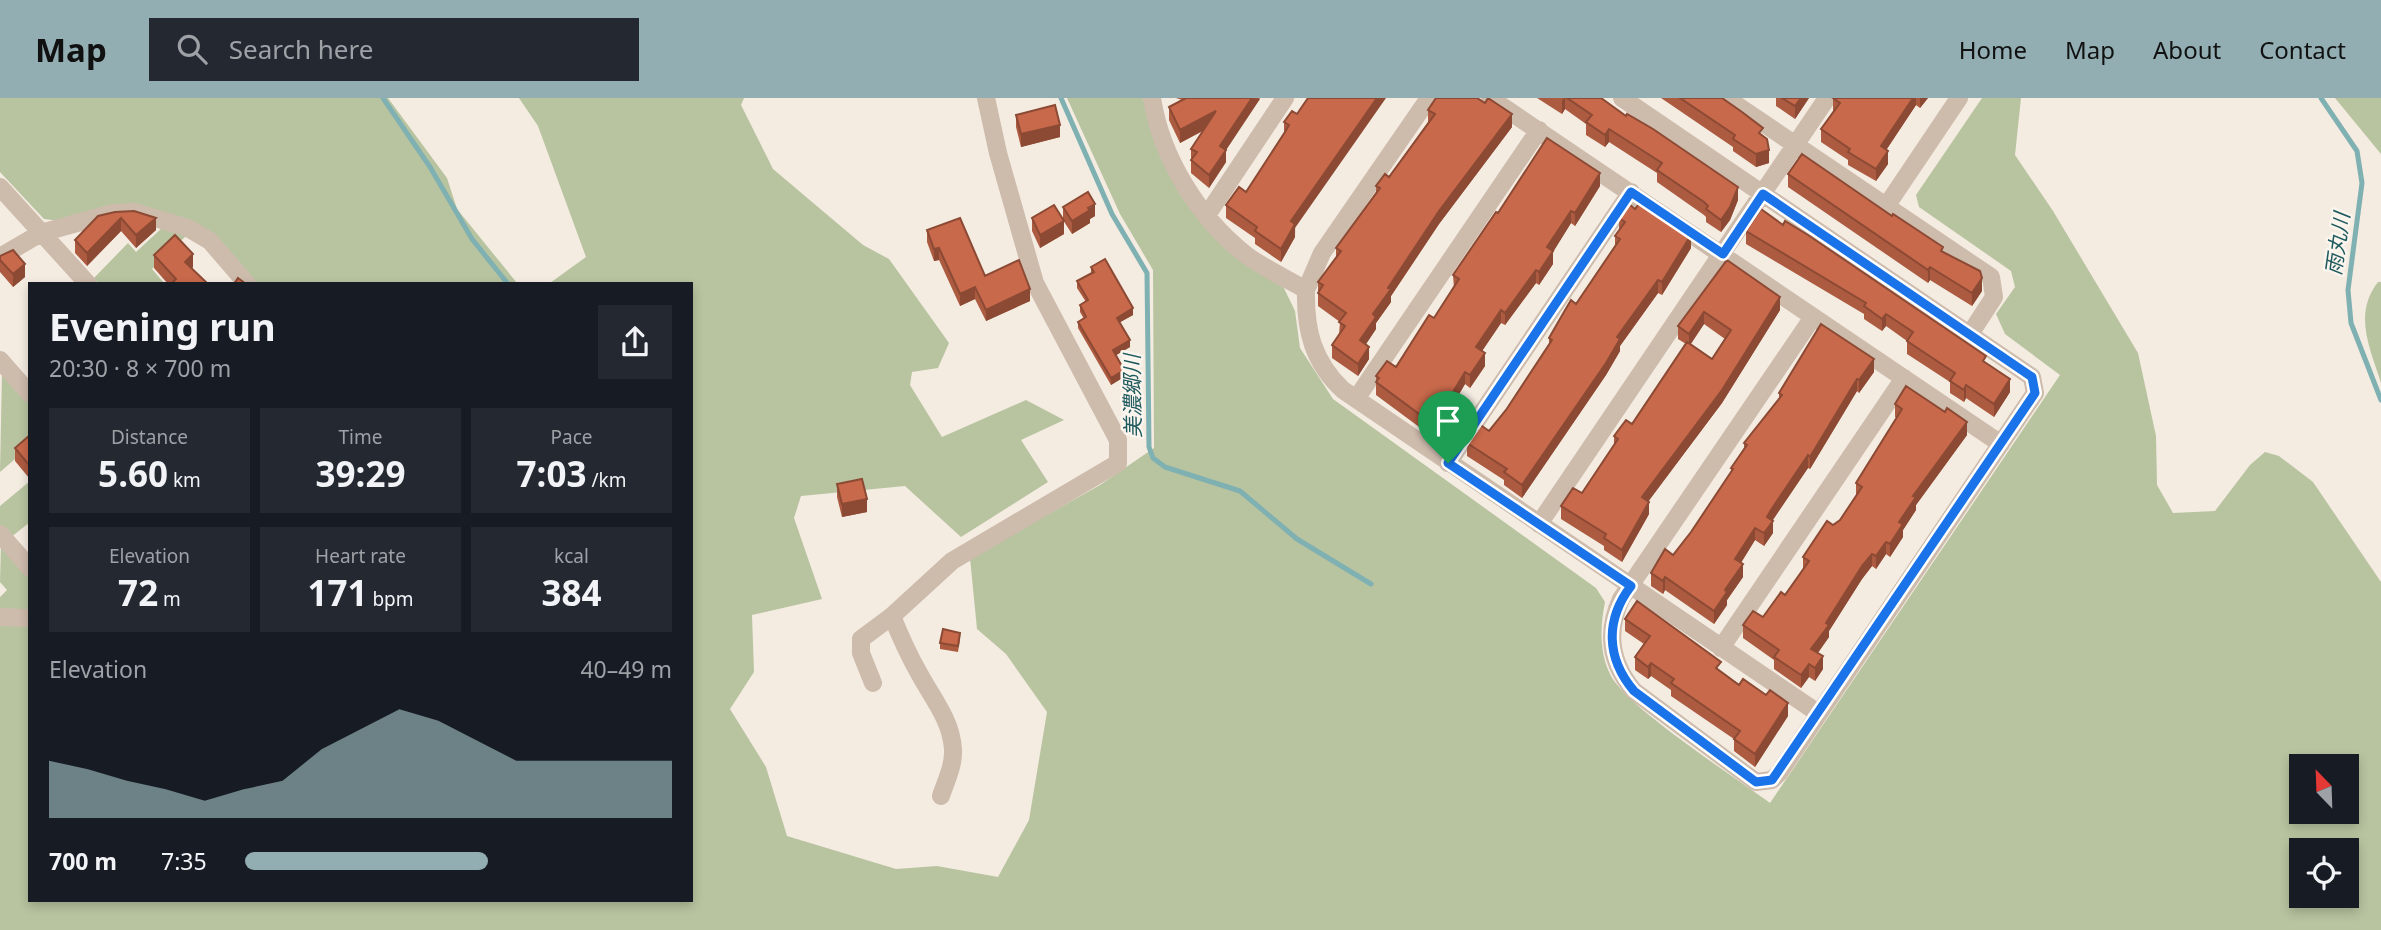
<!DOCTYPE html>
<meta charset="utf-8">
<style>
body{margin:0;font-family:"Noto Sans","Noto Sans JP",sans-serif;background:#242831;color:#f1f3f6;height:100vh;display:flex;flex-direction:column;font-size:26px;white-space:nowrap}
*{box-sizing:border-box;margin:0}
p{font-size:23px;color:#9ea1a6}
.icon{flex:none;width:38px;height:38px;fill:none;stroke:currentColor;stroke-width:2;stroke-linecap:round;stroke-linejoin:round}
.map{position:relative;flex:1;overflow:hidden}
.sheet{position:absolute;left:28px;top:184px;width:665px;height:620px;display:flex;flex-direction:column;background:#171b24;border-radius:0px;box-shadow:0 4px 10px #0003}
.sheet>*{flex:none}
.needle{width:46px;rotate:337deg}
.buttons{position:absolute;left:2289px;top:656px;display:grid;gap:14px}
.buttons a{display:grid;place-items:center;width:70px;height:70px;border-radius:0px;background:#171b24;box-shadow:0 4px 10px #0003;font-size:35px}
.pin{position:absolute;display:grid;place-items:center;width:60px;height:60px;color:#fff;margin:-72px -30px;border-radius:50% 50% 50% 0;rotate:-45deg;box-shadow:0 0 7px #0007}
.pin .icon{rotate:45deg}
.round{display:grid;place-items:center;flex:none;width:74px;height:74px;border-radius:0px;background:#242831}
.head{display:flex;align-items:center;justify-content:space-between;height:119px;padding:0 21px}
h1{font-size:38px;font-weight:700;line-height:52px}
.figures{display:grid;grid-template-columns:repeat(3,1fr);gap:10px;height:119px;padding:7px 21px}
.figures div{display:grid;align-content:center;border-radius:0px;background:#242831;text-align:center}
.figures b{font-size:35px;font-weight:700}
.figures small{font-size:19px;font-weight:400}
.figures p{font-size:19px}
.chart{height:196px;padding:14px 21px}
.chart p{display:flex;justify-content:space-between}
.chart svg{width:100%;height:126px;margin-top:7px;fill:#92aeb2;opacity:.7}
ul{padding:0 21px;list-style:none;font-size:23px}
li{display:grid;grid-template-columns:112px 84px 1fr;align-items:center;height:52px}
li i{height:18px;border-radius:9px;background:#92aeb2}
header{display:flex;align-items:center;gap:42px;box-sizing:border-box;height:98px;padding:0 35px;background:#92aeb2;color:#111}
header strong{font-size:33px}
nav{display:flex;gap:38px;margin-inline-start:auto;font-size:24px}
.search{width:490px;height:63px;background:#242831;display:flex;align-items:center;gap:18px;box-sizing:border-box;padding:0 24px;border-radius:0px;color:#9ea1a6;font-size:26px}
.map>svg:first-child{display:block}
.green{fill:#b8c4a0;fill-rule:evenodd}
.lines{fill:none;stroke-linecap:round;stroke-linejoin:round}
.stream{stroke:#7fb0b2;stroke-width:5}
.minor{stroke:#cdbbac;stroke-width:18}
.wall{fill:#ac5a40;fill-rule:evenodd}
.shaded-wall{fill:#8c4a34}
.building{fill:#c8694b;stroke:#8c4a34;stroke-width:2}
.route-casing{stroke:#fff;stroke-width:14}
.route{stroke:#1a73e8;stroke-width:9}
.labels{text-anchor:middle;stroke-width:5;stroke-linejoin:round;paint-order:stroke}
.water-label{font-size:21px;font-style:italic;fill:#1f5a5e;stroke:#fbf5ee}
</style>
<header>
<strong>Map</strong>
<div class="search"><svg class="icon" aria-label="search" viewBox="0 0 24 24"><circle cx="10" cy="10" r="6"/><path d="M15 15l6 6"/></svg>Search here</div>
<nav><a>Home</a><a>Map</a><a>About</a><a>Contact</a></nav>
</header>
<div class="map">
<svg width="2381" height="832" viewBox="0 0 2381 832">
<rect width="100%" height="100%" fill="#f4ebe1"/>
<path class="green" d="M0,0H388L447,80L457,111L517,185H257L211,134L187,121L68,124L44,121L0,74Z
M519,0H744L741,7L773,71L863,147L889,161L949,245L938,270L912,274L910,287L942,339L1026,302L1064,322L1021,342L1048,384L961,439L905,388L801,398L794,420L822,501L752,517L754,574L730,611L766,669L787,738L896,771L937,768L998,779L1029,722L1047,614L1006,556L977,531L970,460L1100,387L1154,350L1153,172L1120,116L1067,0H1143L1153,36L1165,66L1282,186L1295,213L1300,250L1333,301L1596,490L1605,504C1600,529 1599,555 1611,578C1627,609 1736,680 1770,705L2060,277L2005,236L1996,216L2015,189L2011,173L1919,109L1916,97L1982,0H2021L2015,57L2053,113L2138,255L2156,338L2157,387L2173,415L2215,413L2250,367L2265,354L2279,358L2313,384L2381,484V832H0V527H30V802H691V186L550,185L586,159L538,28ZM2301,668H2347V714H2301ZM2301,752H2347V798H2301Z
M2335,0H2381V56Z
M163,129L186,138L152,171L164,185H98L94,180L128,145L136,154Z
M2378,184H2381V285C2370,250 2353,216 2378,184Z
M2,275L30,306V348L0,374Z
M30,383V424L10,440L0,428V408Z
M1,446L30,479V517L0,515V499L7,492L0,484Z"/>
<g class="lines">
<path class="stream" d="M383,0L430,69L472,141L508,186
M1061,0L1112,116L1147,175L1149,349L1153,360L1165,369L1240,393L1297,441L1371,486
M2321,0L2357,53L2362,85L2348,192L2351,225L2381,302"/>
<path class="minor" d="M1152,0C1161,59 1198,119 1245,156C1263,170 1286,180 1306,192C1305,232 1313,264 1343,292L1818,615
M1490,0L2001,346
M1622,0L2032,279L2035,295L1779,675L1772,682L1756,684L1634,593C1610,565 1606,534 1621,501L1813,219
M1726,0L1991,179L1994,199L1970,236
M0,89L88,186
M1887,107L1959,0
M1207,117L1285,0
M0,159L41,135L113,115L135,114L188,130L210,143L247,186
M1306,192L1322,155L1429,0
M0,262L30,296
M1356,301L1539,32
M1448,365L1631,94
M1539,426L1827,0
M0,436L30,470
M892,518C900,538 909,558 920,577C933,601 951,622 953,651C954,667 946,683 941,698
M0,519L30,520
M1721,550L1904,280
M873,585L861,555V541L892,518L952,463L1118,365V342L1035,185L998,55L986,0"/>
</g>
<path class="wall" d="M1176,0H1260L1226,52V64L1209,90L1191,75V51L1203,33L1180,45L1169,22V9L1182,2Z
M1537,0H1601L1738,102L1730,122L1721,134L1706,124V119L1704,117L1657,84V75L1609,44L1605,49L1586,37V26L1565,11L1562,16Z
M1661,0H1722L1763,38L1769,65L1756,69L1733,53V49Z
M1776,0H1809L1795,21L1776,8Z
M1833,0H1928L1920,10L1916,7L1886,52L1888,66L1876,83L1848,67V62L1821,44V31L1833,13Z
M1428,12L1512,29L1439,126L1391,198V204L1376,225V231L1366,246L1369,261L1358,278L1332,260V247L1339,237L1340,224L1318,208V184L1336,159V150L1376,94V88L1389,79L1428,24Z
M1297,16L1295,139L1281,164L1255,146V140L1226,120V107L1246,94L1284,35V24Z
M1016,17L1060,39L1021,49L1016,29Z
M1788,76L1943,154L1982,193L1972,208L1930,182L1928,185L1788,89Z
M1600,88L1575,128L1571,125L1553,154V166L1539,187L1536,185L1505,227L1501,225L1482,253L1485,268L1470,290L1465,286L1439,330L1436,328L1430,337L1376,297V278L1396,269L1434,220L1454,190L1453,177L1498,115Z
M1063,109L1095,118L1090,121V125L1072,136L1063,122Z
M115,114L156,132L136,150L121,133L87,168L75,155V142Z
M1032,120L1064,136L1040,150L1032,133Z
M1619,120L1691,150L1662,197L1658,195L1620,248V253L1606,277L1522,400L1504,387V382L1467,358V345L1489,333L1506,312L1549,246V240L1576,206L1615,148V138L1619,132Z
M927,132L985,178L1030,203L986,223L975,201L960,208L939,162L934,163L927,144Z
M1746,133L1986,265L2010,294L1994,319L1966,300L1964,304L1950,295V284L1907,256V243L1886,228L1882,233L1864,221V216L1746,146Z
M154,157L193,169L192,170L208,186H168L154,170Z
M0,158L25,179L13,189L0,174Z
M1727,162L1780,212L1722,305L1648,403L1649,416L1622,464L1604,452V448L1561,421V408L1582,395L1614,347V338L1632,326L1686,246L1678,241V228ZM1704,226L1725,241L1712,261L1691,246Z
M1091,169L1133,217L1120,224L1130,249L1116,257L1124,279L1111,287L1078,230V224L1084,221L1080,214V207L1086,204L1077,190V183L1091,175Z
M1874,274L1859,295L1857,293L1810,371L1808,370L1772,422L1773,435L1764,448L1755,442L1741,465L1743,479L1727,502V507L1714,526L1665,492L1663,496L1651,488V475L1673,457L1691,434L1731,375V370L1744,350V345L1779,301V295Z
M1895,306L1967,337L1916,407V412L1903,432V439L1890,459L1886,456L1876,471L1872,468L1862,481L1829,533V539L1818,555L1823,571L1815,583L1809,579L1801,590L1774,571V562L1743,540V527L1763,519L1785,497L1803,472V459L1833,427L1840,422L1856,398V385L1897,320L1895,319Z
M30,337L29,380L15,363V350Z
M837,386L867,414L842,419L837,399Z
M1625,521L1721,574L1788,618L1755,669L1734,653V641L1671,598V592L1651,578L1648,581L1635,572V559L1644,546L1625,533Z
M960,541L958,554L940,551V545Z"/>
<path class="shaded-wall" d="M1252,0L1260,1L1226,52V64L1209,90V77L1220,48Z
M1377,0H1386L1295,130V139L1281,164V151L1291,123Z
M1564,0H1565V11L1562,16V3Z
M1801,0H1809L1795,21V8Z
M1913,0H1916V7L1881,60V48Z
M1920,0H1928L1920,10Z
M1216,13V25L1180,45V32Z
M1512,16V29L1439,126L1391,198V204L1376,225V231L1360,255V242L1388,190L1439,113Z
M1060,27V39L1021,49V36Z
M1609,31V44L1605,49V37Z
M1769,52V65L1756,69V56Z
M1888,53V66L1876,83V71Z
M1600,75V88L1575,128V115Z
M1738,89V102L1730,122L1721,134V122Z
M1095,106V118L1090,121V125L1072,136V123Z
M1571,113V125L1553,154V166L1539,187V174L1547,149Z
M121,120V133L87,168V155Z
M156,120V132L136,150V137Z
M1064,123V136L1040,150V137Z
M1691,137V150L1662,197V184Z
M939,150V162L934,163V151Z
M193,156V169L185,176V164Z
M25,166V179L13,189V176Z
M1930,169V182L1928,185V172Z
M1536,172V185L1505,227V215Z
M1982,180V193L1972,208V195Z
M1658,182V195L1620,248V253L1606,277L1522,400V387L1617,239Z
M975,189V201L960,208V196Z
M1030,191V203L986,223V212Z
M1780,199V212L1722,305L1642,412V399Z
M1133,210V217L1117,226V220Z
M1501,212V225L1476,262V249Z
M1704,214V226L1689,248V236Z
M1886,216V228L1882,233V221Z
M1130,242V249L1113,259V252Z
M1369,249V261L1358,278V266Z
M1485,255V268L1470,290V277Z
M1874,261V274L1859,295V282Z
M1124,272V279L1111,287V280Z
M1465,274V286L1439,330V317Z
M1857,281V293L1810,371V359Z
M2010,281V294L1994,319V306Z
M1966,287V300L1964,304V292Z
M1436,315V328L1430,337V324Z
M1967,324V337L1916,407V412L1903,432V439L1890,459V446L1913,398Z
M1808,357V370L1771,425L1773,423V435L1764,448V435L1767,419L1771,412Z
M867,401V414L842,419V406Z
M1649,404V416L1622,464V452Z
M1755,430V442L1735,474V461Z
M1886,444V456L1876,471V458Z
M1872,456V468L1862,481L1829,533V539L1811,564V551L1826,525L1862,468Z
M1743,466V479L1727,502V507L1714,526V513L1725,492Z
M1665,479V492L1663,496V483Z
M1823,558V571L1815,583V570Z
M1651,565V578L1648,581V569Z
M1809,566V579L1801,590V577Z
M1788,605V618L1755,669V656Z"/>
<path class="building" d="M1186,0H1252L1220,48L1226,52L1209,77L1191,62L1197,54L1191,51L1216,13L1180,32L1169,9Z
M1308,0H1377L1291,123L1295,126L1281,151L1255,133L1257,129L1226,107L1239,89L1246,94L1285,34L1289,27L1284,24L1292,13L1297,16Z
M1436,0H1477L1485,5L1488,0L1512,16L1439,113L1388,190L1391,191L1373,216L1376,219L1360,242L1369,249L1358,266L1332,247L1345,228L1339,224L1346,215L1318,195L1323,187L1318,184L1341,153L1336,150L1380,90L1376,88L1385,76L1389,79L1435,16L1428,12Z
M1567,0H1601L1626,18L1627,16L1653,31L1738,89L1730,109L1721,122L1706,111L1708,108L1704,104L1657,72L1662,65L1609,31L1605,37L1586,24L1592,17Z
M1680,0H1722L1742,14L1763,30L1759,35L1767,41L1769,52L1756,56L1733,41L1735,37Z
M1782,0H1801L1795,8Z
M1833,0H1913L1881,48L1888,53L1876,71L1848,54L1850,51L1821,31L1840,5Z
M1055,7L1060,27L1021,36L1016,17Z
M1547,40L1600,75L1575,115L1571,113L1547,149L1553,153L1539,174L1536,172L1505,215L1501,212L1476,249L1485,255L1470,277L1465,274L1439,317L1436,315L1430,324L1376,284L1379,280L1376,278L1387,263L1396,269L1429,217L1434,220L1459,181L1453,177L1496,114L1498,115Z
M1802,56L1892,118L1893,116L1943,149L1941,153L1980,173L1982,180L1972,195L1930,169L1928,172L1788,76Z
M1088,94L1095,106L1088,110L1090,112L1072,123L1063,109Z
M1629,106L1635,111L1639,106L1691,137L1662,184L1658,182L1617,239L1620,241L1606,265L1522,387L1504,374L1507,371L1467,345L1479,326L1489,333L1506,312L1552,242L1549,240L1564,214L1571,202L1576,206L1620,141L1615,138L1625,124L1619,120Z
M1054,107L1064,123L1040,137L1032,120Z
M1761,111L1783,127L1785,123L1808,137L1986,258L1983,263L2010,281L1994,306L1966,287L1964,292L1950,283L1955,275L1907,243L1913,234L1886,216L1882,221L1864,208L1866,205L1746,133Z
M134,113L156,120L136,137L121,120L87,155L75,142L98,118L115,114Z
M960,120L985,178L1019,162L1030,191L986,212L975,189L960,196L939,150L934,151L927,132Z
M175,137L193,156L185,164L208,186H171L176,181L154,157Z
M13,152L25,166L13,176L0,162V158Z
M1105,161L1133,210L1117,220L1130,242L1113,252L1124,272L1111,280L1078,224L1086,219L1080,207L1088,202L1077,183L1094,174L1091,169Z
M1727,162L1780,199L1722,292L1642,399L1649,404L1622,452L1604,440L1606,436L1561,408L1573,390L1582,395L1618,341L1614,338L1626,322L1632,326L1687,244L1712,261L1731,232L1704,214L1689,236L1678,228Z
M238,180L246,186H234Z
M1821,226L1874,261L1859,282L1857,281L1810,359L1808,357L1771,412L1767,419L1773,423L1764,435L1755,430L1735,461L1743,466L1725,492L1727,494L1714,513L1665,479L1663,483L1651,475L1665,451L1673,457L1691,434L1733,371L1731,370L1747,347L1744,345L1782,297L1779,295Z
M1906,288L1945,314L1947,310L1967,324L1913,398L1916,399L1899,424L1903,426L1890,446L1886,444L1876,458L1872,456L1862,468L1826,525L1829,527L1811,551L1823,558L1815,570L1809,566L1801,577L1774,559L1779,552L1743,527L1753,513L1763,519L1781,494L1785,497L1809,463L1803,459L1827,423L1833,427L1840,422L1862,389L1856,385L1902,311L1895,306Z
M30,337V366L29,367L15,350Z
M862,381L867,401L842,406L837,386Z
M1637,503L1721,564L1716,570L1739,587L1743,581L1766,597L1770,592L1788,605L1755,656L1734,641L1740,633L1671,585L1674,581L1651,565L1648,569L1635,559L1650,538L1625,521Z
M943,531L960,535L958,548L940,545Z"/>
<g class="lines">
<g class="route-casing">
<path id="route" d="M1631,94L1723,156L1763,96L2032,279L2035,295L1772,682L1756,684L1634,593C1606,560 1605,522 1631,488L1448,365Z"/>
</g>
<use href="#route" class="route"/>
</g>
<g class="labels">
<g class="water-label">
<text transform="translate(2338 146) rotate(-82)" y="7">雨丸川</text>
<text transform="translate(1133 298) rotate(-91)" y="7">美濃郷川</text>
</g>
</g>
</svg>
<div class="buttons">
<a><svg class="needle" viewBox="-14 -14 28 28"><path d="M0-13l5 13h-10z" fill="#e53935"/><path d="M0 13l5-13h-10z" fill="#9ea1a6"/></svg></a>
<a><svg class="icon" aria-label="locate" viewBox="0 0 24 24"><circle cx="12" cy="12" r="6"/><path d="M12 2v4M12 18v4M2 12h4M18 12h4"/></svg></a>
</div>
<div class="pin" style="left:1448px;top:365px;background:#1e9e55"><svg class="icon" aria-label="arrive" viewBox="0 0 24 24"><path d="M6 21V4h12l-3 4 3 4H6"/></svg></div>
<section class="sheet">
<div class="head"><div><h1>Evening run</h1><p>20:30 · 8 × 700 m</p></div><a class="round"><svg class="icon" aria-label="share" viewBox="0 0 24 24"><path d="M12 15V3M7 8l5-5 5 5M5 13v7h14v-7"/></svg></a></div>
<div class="figures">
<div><p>Distance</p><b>5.60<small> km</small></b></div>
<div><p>Time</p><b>39:29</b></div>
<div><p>Pace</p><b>7:03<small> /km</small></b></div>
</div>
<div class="figures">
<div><p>Elevation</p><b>72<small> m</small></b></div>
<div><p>Heart rate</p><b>171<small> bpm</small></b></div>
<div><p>kcal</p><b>384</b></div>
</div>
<div class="chart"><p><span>Elevation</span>40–49 m</p>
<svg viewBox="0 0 160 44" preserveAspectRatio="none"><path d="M0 44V24L10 27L20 31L30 34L40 38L50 34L60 31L70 20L80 13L90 6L100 10L110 17L120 24L130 24L140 24L150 24L160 24V44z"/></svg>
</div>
<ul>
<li><b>700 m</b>7:35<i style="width:57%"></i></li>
</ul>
</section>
</div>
